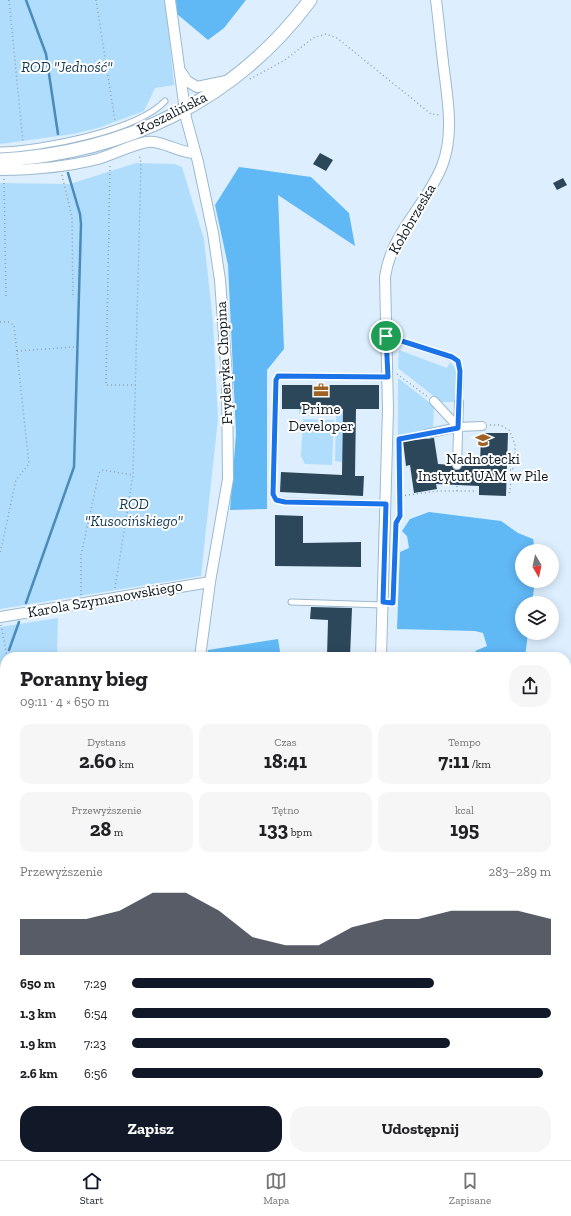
<!DOCTYPE html>
<html lang="pl">
<meta charset="utf-8">
<style>
body{margin:0;font-family:"Zilla Slab",serif;background:#f6f6f6;color:#202124;height:100vh;display:flex;flex-direction:column;font-size:15px;white-space:nowrap}
*{box-sizing:border-box;margin:0}
p{font-size:13px;color:#757577}
.icon{flex:none;width:22px;height:22px;fill:none;stroke:currentColor;stroke-width:2;stroke-linecap:round;stroke-linejoin:round}
.map{position:relative;flex:1;overflow:hidden}
.drawer{position:absolute;left:0px;top:652px;width:571px;height:508px;display:flex;flex-direction:column;background:#fff;border-radius:16px 16px 0 0;box-shadow:0 2px 10px #0003}
.drawer>*{flex:none}
.needle{width:26px;rotate:171deg}
.controls{position:absolute;left:515px;top:544px;display:grid;gap:8px}
.controls a{display:grid;place-items:center;width:44px;height:44px;border-radius:50%;background:#fff;box-shadow:0 2px 10px #0003;font-size:20px}
.pin{position:absolute;display:grid;place-items:center;width:34px;height:34px;color:#fff;margin:-17px;border:2px solid #fff;border-radius:50%;box-shadow:0 1px 4px #0007}
.round{display:grid;place-items:center;flex:none;width:42px;height:42px;border-radius:16px;background:#f6f6f6}
.headline{display:flex;align-items:center;justify-content:space-between;height:68px;padding:0 20px}
h1{font-size:22px;font-weight:700;line-height:30px}
.metrics{display:grid;grid-template-columns:repeat(3,1fr);gap:6px;height:68px;padding:4px 20px}
.metrics div{display:grid;align-content:center;border-radius:10px;background:#f6f6f6;text-align:center}
.metrics b{font-size:20px;font-weight:700}
.metrics small{font-size:11px;font-weight:400}
.metrics p{font-size:11px}
.chart{height:112px;padding:8px 20px}
.chart p{display:flex;justify-content:space-between}
.chart svg{width:100%;height:72px;margin-top:4px;fill:#111827;opacity:.7}
.button{display:flex;gap:8px;margin-top:auto;padding:8px 20px}
.button a{flex:1;height:46px;border-radius:16px;background:#111827;color:#fff;font-size:16px;font-weight:700;line-height:46px;text-align:center}
.button a+a{background:#f6f6f6;color:#202124}
ul{padding:0 20px;list-style:none;font-size:13px}
li{display:grid;grid-template-columns:64px 48px 1fr;align-items:center;height:30px}
li i{height:10px;border-radius:5px;background:#111827}
.menu{display:flex;justify-content:space-around;align-items:center;height:56px;border-top:1px solid #e0e0e0;background:#fff;font-size:11px;color:#757577}
.menu a{display:grid;justify-items:center;gap:2px}
.menu .on{color:#111827}
.map>svg:first-child{display:block}
.green{fill:#b1ddfd}
.forest{fill:#60b8f5}
.lines{fill:none;stroke-linecap:round;stroke-linejoin:round}
.stream{stroke:#4a8bb9;stroke-width:2.5}
.building{fill:#2c465a}
.service-casing{stroke:#9cb9d0;stroke-width:7}
.pedestrian-casing{stroke:#9cb9d0;stroke-width:10}
.minor-casing{stroke:#9cb9d0;stroke-width:12}
.tertiary-casing{stroke:#9cb9d0;stroke-width:15}
.path{stroke:#90a0ac;stroke-width:1.5;stroke-dasharray:1 3;stroke-linecap:butt}
.service{stroke:#fff;stroke-width:5}
.pedestrian{stroke:#fff;stroke-width:8}
.minor{stroke:#fff;stroke-width:10}
.tertiary{stroke:#fff;stroke-width:13}
.route-casing{stroke:#fff;stroke-width:8}
.route{stroke:#1a73e8;stroke-width:5}
.labels{text-anchor:middle;stroke-width:4;stroke-linejoin:round;paint-order:stroke}
.park-label{font-size:15px;font-style:italic;fill:#143952;stroke:#fff}
.street-label{font-size:15px;fill:#0d1820;stroke:#fff}
.poi-label{font-size:15px;fill:#0d1820;stroke:#fff}
</style>
<div class="map">
<svg width="571" height="1160" viewBox="0 0 571 1160">
<rect width="100%" height="100%" fill="#ddeffe"/>
<path class="green" d="M0,0H166L174,85L155,88L144,111L98,128L73,134L0,144Z
M136,163L175,164L182,167L204,239L213,322L218,419L201,576L0,609V183L70,184Z
M399,350L447,368L450,362C461,370 456,390 456,402H441L398,368Z
M398,378L434,406L433,430L398,436Z
M299,409H325L326,416H302L299,413Z
M343,411L342,462L335,461L336,416Z
M303,419L334,420L332,465L305,464L301,456Z
M58,618L57,657H5V1106L0,1107V627Z"/>
<path class="forest" d="M176,0H246L224,28L208,40L177,14Z
M239,167L311,177L349,213L355,246L278,195L284,349L267,370V509L230,510L236,434L228,265L215,205Z
M429,512L501,521L518,533L533,539L535,551H522V581H535L532,603H522V633H528L525,657H482L475,651L487,646L483,633L475,631L397,629L400,552L409,548L407,536L402,531L410,519Z
M278,639L281,657H207L208,650Z
M571,965V1160H498V1155H566V975Z
M120,1155H245L244,1160H119Z"/>
<g class="lines">
<path class="stream" d="M26,0L46,54L58,134
M26,603L74,467L81,224L80,214L68,173
M9,650L19,622
M0,670L3,661
M0,732L5,734"/>
</g>
<path class="building" d="M320,153L333,160L326,171L313,164Z
M563,178L567,185L557,190L553,183Z
M282,385H379V409H356L355,476H364L363,496L280,492L281,472L342,475L343,409H282Z
M481,433H508L506,496L479,495V486L436,484L437,489L414,493L410,465L406,466L403,441L434,438L438,464L452,465L454,469L457,470L462,465L480,466Z
M275,515L303,516V543L361,542V567L275,566Z
M311,607L352,608L350,657H327L328,620L310,619Z"/>
<g class="lines">
<g class="service-casing">
<path id="service" d="M0,150C41,149 137,131 165,101
M386,336L456,359C464,368 459,391 459,402
M386,504L285,501L276,500L273,494L276,380L278,376L387,377
M291,602L383,605"/>
</g>
<g class="pedestrian-casing">
<path id="pedestrian" d="M434,401L458,427
M426,434L458,427L482,426
M457,465L459,402"/>
</g>
<g class="minor-casing">
<path id="minor" d="M170,0L186,118L198,162L213,233L220,280L227,378L228,479L210,582L200,657
M181,72L187,81L197,87L226,81
M0,170C33,170 66,167 98,159C114,154 131,145 147,142C162,140 179,153 195,153
M0,617L210,582
M381,657L388,409L385,277C391,233 426,206 442,166C454,135 448,102 444,70C441,47 439,23 436,0
M566,778L571,781
M566,957L571,947
M114,1160L115,1155
M488,1160V1155"/>
</g>
<g class="tertiary-casing">
<path id="tertiary" d="M0,160C124,153 235,101 310,0"/>
</g>
<path class="path" d="M9,0L23,142
M96,0L115,121
M250,79L285,60L313,38L326,34L337,38L431,114L440,115
M110,166L106,385H136
M62,175L72,217L73,298
M4,179L6,297
M0,322H9L14,325L29,464L16,480L0,554
M17,351L74,347
M397,374L428,397
M490,425H500L509,430L515,444V453L509,496
M398,439L418,436
M506,470H511
M457,491V485
M401,496L438,491H475
M115,588L133,475L141,163L139,154
M81,595V555L99,473L103,470L133,475
M391,603H393L396,523L400,516L399,439
M1,625L7,657
M0,902L5,901
M0,1002L5,1031
M0,1092L5,1093"/>
<use href="#service" class="service"/>
<use href="#pedestrian" class="pedestrian"/>
<use href="#minor" class="minor"/>
<use href="#tertiary" class="tertiary"/>
</g>
<g class="lines">
<g class="route-casing">
<path id="route" d="M386,336L452,357L458,361L460,371L458,428L399,439L400,516L396,523L393,603L383,602L386,504L285,502L276,500L273,494L276,380L278,376L388,377Z"/>
</g>
<use href="#route" class="route"/>
</g>
<defs>
<g id="office-bare" transform="scale(1.2)"><path d="M-6-3h4V-5.5h4V-3h4V5H-6ZM-1-4.5V-3h2v-1.5ZM-6 0V1H6V0Z" fill="#9e6224" stroke="#fff" stroke-width="2.5" paint-order="stroke"/></g>
<g id="university-bare" transform="scale(1.2)"><path d="M0-5L7-2L0 1L-7-2ZM-4 1L0 2.5L4 1V4Q0 6-4 4Z" fill="#9e6224" stroke="#fff" stroke-width="2.5" paint-order="stroke"/></g>
</defs>
<g fill-rule="evenodd">
<use href="#office-bare" x="321" y="390"/>
<use href="#university-bare" x="483" y="440"/>
</g>
<g class="labels">
<g class="park-label">
<text x="67" y="72">ROD "Jedność"</text>
<text x="134" y="509">ROD<tspan x="134" dy="17">"Kusocińskiego"</tspan></text>
</g>
<g class="street-label">
<text transform="translate(172 113) rotate(-27)" y="5">Koszalińska</text>
<text transform="translate(412 219) rotate(-60)" y="5">Kołobrzeska</text>
<text transform="translate(224 363) rotate(-93)" y="5">Fryderyka Chopina</text>
<text transform="translate(105 599) rotate(-10)" y="5">Karola Szymanowskiego</text>
</g>
<g class="poi-label">
<text x="321" y="414">Prime<tspan x="321" dy="17">Developer</tspan></text>
<text x="483" y="464">Nadnotecki<tspan x="483" dy="17">Instytut UAM w Pile</tspan></text>
</g>
</g>
</svg>
<div class="controls">
<a><svg class="needle" viewBox="-14 -14 28 28"><path d="M0-13l5 13h-10z" fill="#e53935"/><path d="M0 13l5-13h-10z" fill="#757577"/></svg></a>
<a><svg class="icon" aria-label="layers" viewBox="0 0 24 24"><path d="M12 4l9 5-9 5-9-5zM3 14l9 5 9-5"/></svg></a>
</div>
<div class="pin" style="left:386px;top:336px;background:#1e9e55"><svg class="icon" aria-label="arrive" viewBox="0 0 24 24"><path d="M6 21V4h12l-3 4 3 4H6"/></svg></div>
<section class="drawer">
<div class="headline"><div><h1>Poranny bieg</h1><p>09:11 · 4 × 650 m</p></div><a class="round"><svg class="icon" aria-label="share" viewBox="0 0 24 24"><path d="M12 15V3M7 8l5-5 5 5M5 13v7h14v-7"/></svg></a></div>
<div class="metrics">
<div><p>Dystans</p><b>2.60<small> km</small></b></div>
<div><p>Czas</p><b>18:41</b></div>
<div><p>Tempo</p><b>7:11<small> /km</small></b></div>
</div>
<div class="metrics">
<div><p>Przewyższenie</p><b>28<small> m</small></b></div>
<div><p>Tętno</p><b>133<small> bpm</small></b></div>
<div><p>kcal</p><b>195</b></div>
</div>
<div class="chart"><p><span>Przewyższenie</span>283–289 m</p>
<svg viewBox="0 0 160 44" preserveAspectRatio="none"><path d="M0 44V22L10 22L20 22L30 17L40 6L50 6L60 17L70 33L80 38L90 38L100 27L110 22L120 22L130 17L140 17L150 17L160 22V44z"/></svg>
</div>
<ul>
<li><b>650 m</b>7:29<i style="width:72%"></i></li>
<li><b>1.3 km</b>6:54<i style="width:100%"></i></li>
<li><b>1.9 km</b>7:23<i style="width:76%"></i></li>
<li><b>2.6 km</b>6:56<i style="width:98%"></i></li>
</ul>
<div class="button"><a>Zapisz</a><a>Udostępnij</a></div>
</section>
</div>
<nav class="menu">
<a class="on"><svg class="icon" aria-label="home" viewBox="0 0 24 24"><path d="M3 11l9-7 9 7M6 9v11h12V9"/></svg>Start</a>
<a><svg class="icon" aria-label="map" viewBox="0 0 24 24"><path d="M3 6l6-2 6 2 6-2v14l-6 2-6-2-6 2zM9 4v14M15 6v14"/></svg>Mapa</a>
<a><svg class="icon" aria-label="saved" viewBox="0 0 24 24"><path d="M7 4h10v16l-5-4-5 4z"/></svg>Zapisane</a>
</nav>
